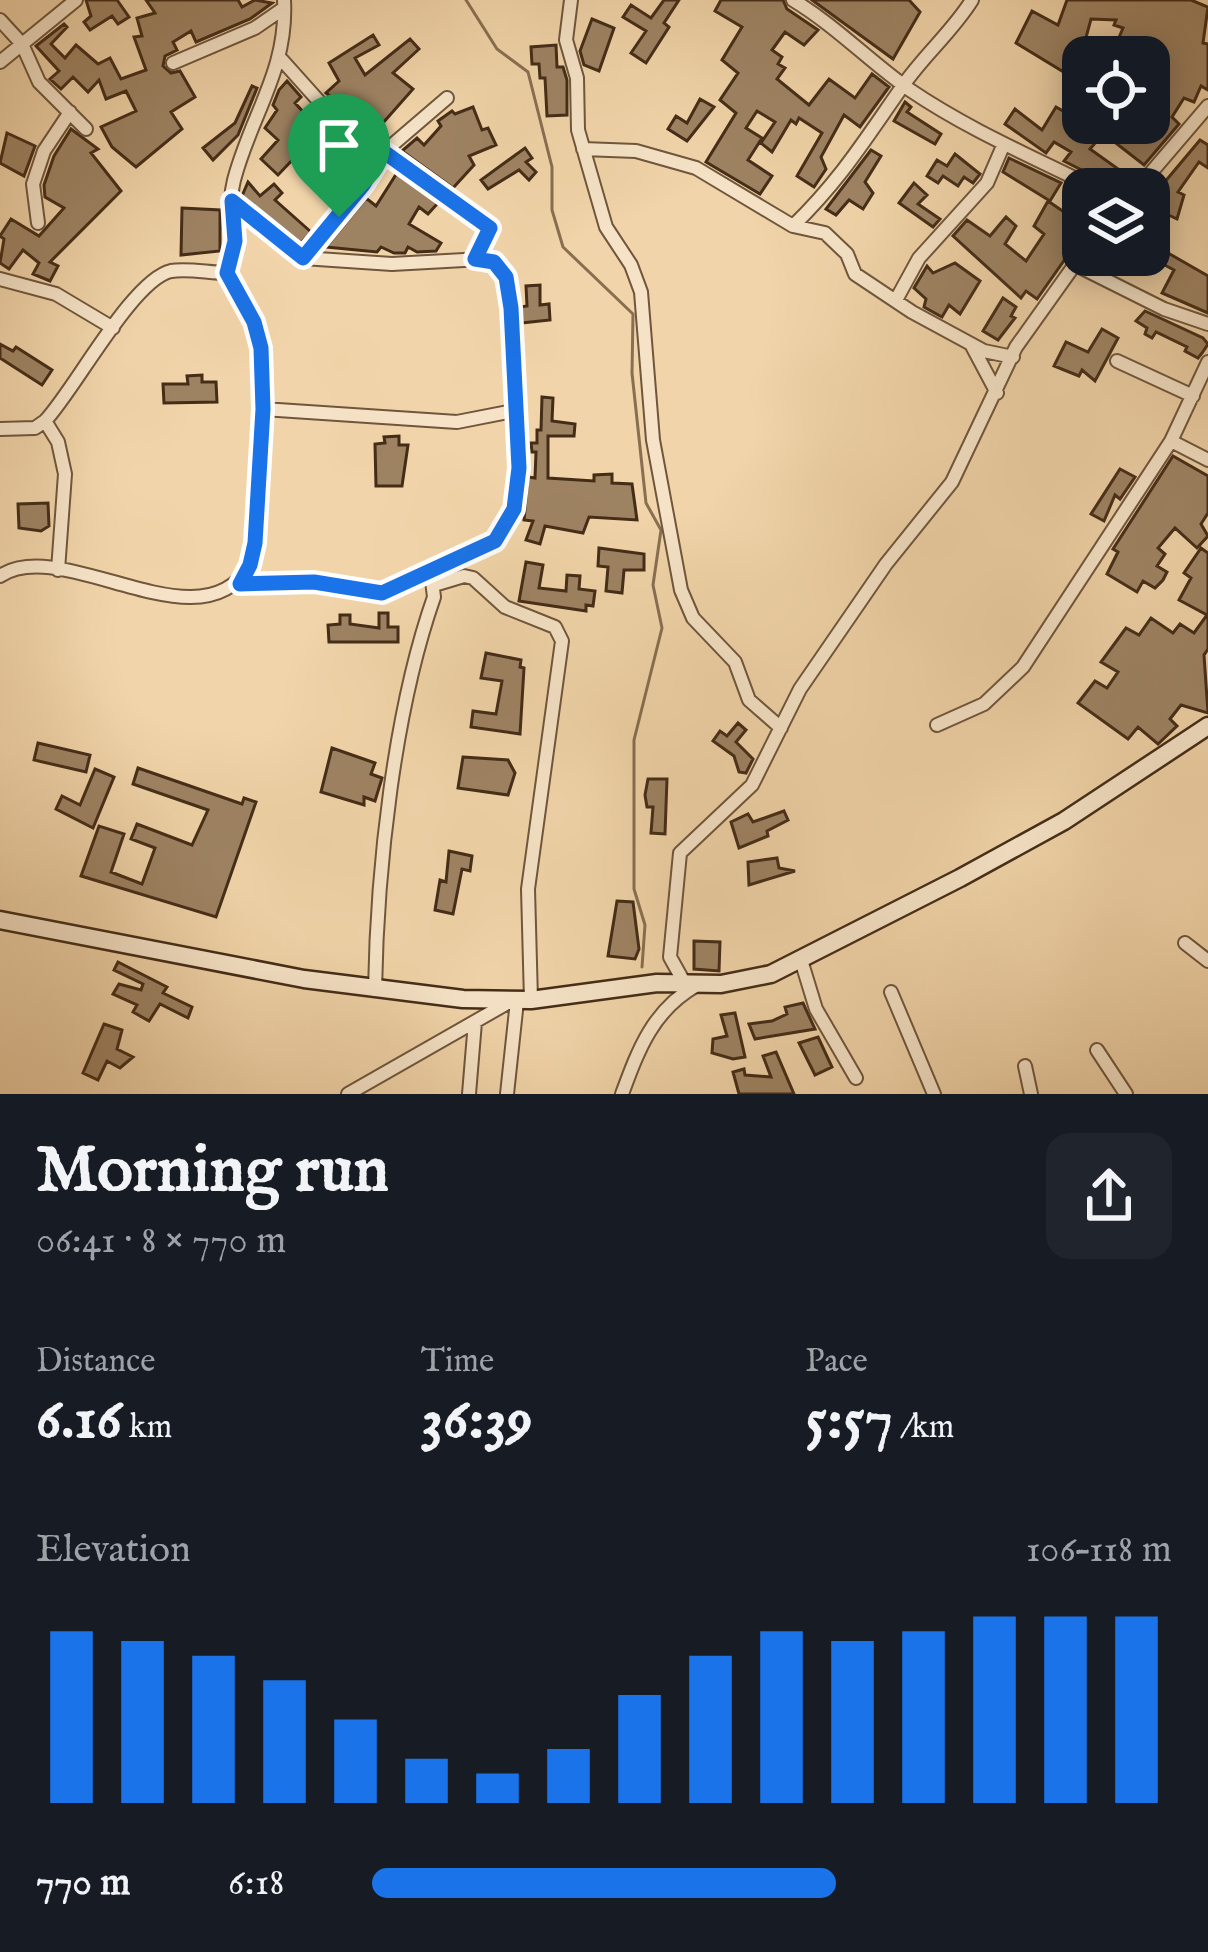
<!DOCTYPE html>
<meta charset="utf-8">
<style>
body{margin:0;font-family:"IM FELL English",serif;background:#20242c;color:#f1f3f6;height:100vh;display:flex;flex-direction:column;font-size:45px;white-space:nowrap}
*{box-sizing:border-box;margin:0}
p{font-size:39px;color:#9ea1a6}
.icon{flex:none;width:66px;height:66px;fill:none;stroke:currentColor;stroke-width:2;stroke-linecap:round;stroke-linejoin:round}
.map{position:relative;height:1094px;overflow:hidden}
.side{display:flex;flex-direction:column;background:#171b24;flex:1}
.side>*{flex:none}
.controls{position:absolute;left:1062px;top:36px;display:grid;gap:24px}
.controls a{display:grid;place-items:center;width:108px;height:108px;border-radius:24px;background:#171b24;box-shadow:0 6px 30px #0003;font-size:60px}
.pin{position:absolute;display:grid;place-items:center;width:102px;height:102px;color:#fff;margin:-123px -51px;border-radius:50% 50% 50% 0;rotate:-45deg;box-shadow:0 0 12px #0007}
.pin .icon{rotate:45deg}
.round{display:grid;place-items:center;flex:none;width:126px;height:126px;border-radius:24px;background:#20242c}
.headline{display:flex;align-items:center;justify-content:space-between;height:204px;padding:0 36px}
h1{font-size:66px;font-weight:700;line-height:90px}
.metrics{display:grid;grid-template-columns:repeat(3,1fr);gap:18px;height:204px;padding:12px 36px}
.metrics div{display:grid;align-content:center}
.metrics b{font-size:60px;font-weight:700}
.metrics small{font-size:33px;font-weight:400}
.metrics p{font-size:33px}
.chart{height:336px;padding:24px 36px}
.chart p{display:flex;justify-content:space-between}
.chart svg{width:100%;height:216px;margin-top:12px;stroke:#1a73e8;stroke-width:6}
ul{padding:0 36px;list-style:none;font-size:39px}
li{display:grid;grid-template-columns:192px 144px 1fr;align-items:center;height:90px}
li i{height:30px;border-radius:15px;background:#1a73e8}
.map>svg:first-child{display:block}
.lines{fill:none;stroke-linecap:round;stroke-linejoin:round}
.stream{stroke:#886f51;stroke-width:3}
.building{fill:#9e8363;stroke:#442c17;stroke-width:3}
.street-casing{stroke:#6f563c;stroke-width:16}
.secondary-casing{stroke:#442c17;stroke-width:21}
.street{stroke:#f6e3c7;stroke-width:12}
.secondary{stroke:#f6e3c7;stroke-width:16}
.route-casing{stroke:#fff;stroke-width:24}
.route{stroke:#1a73e8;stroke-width:15}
</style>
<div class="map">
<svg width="1208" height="1094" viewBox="0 0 1208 1094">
<rect width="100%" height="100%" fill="#f1d4a9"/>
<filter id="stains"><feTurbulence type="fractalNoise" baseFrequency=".00167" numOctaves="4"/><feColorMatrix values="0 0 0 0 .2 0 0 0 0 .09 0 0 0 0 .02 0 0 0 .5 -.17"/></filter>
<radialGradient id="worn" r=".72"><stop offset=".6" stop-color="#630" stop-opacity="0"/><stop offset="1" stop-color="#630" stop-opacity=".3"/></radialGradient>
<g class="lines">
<path class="stream" d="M466,0L497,49L528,72L552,167V210L563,247L633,314L632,373L646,503L661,530L653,585L662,628L634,740V889L645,925L642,967"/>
</g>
<path class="building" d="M86,0H117L129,17L118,24L112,16L90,30L84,22L91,16Z
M146,0H238L242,7L255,0L272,3L250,19L196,42L191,31L173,42L177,50L165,56L163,66L171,73L180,71L195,97L171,112L182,129L136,167L112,147L101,127L136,111L126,91L106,99L99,80L88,92L73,77L61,89L50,79L59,71L36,46L64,24L67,27L51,44L65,58L76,45L98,64L110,58L121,79L146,70L134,37L142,36L137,18L155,13Z
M664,0H679L664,23L669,27L646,63L631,53L646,31L623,17L631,5L651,18Z
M721,0H783L787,9L818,30L804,45L785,32L772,50L782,57L778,64L785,68L777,79L809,105L829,79L855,98L872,74L889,87L860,127L844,115L821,157L826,169L814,187L797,176L822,133L799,118L796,124L791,120L772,152L761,143L775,122L757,111L746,128L762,138L748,160L772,176L760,194L706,162L736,113L720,100L738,73L722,60L742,27L715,11Z
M812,0H909L920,12L893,59Z
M1067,0H1191L1208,7L1203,43L1208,44V90L1201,86L1194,102L1184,98L1172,117L1179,124L1144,165L1108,137L1118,123H1149V57L1115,47L1123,28L1114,25L1116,20L1091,19L1085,41L1100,47L1096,57L1075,54L1062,71L1016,43L1032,11L1058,25Z
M592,19L614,28L599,71L584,65L580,51Z
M373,35L379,45L355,58L365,75L410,39L419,49L393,73L413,89L375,132L326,93L339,81L329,63Z
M556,45L557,67H563L567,80V115L547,116L545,78H540L539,64H532L531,47Z
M287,81L301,97L295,103L319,129L311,137L331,158L316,172L299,153L278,175L261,159L278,140L265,128L277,110L273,105L279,90Z
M252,86L257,88L238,135L213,160L203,148L235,123Z
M700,99L714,107L687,141L668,129L676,116L687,123Z
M905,102L911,107L907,112L941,134L935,144L894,121Z
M473,107L482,130L488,128L496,145L469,156L474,165L453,188L402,151L417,138L424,145L441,126L438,121L452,111L455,114Z
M1056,107L1103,134L1090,149L1128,176L1119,189L1064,161L1071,152L1054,142L1046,153L1005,124L1015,109L1042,130Z
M71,129L98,149L91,153L121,191L50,262L58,266L50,281L33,274L39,263L23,250L9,269L0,263L4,239L0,236L11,219L39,236L64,208L45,197L44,185L54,156Z
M7,133L35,146L24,176L0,163Z
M1200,140L1208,145V168L1199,162L1178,192L1184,195L1177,219L1154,208L1162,193L1158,190Z
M525,148L532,158L526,162L536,172L529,180L519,170L488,189L481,180Z
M871,150L881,156L865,182L873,193L863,209L849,200L836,215L826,209Z
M955,154L980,174L973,183L964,177L958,186L943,176L938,183L927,176L937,160L947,166Z
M1009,158L1061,183L1050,201L1003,172Z
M397,173L438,203L428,214L419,207L409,224L441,243L436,251L417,252L408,247L405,253H394L381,247L377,252L326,247L366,198L376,206Z
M248,182L260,196L274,184L282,193L275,200L311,232L301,243L242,196Z
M914,183L927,195L918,204L940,219L933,227L899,203Z
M1048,201L1083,225V243L1070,252L1037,299L1026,291L1021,298L953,236L967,220L990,236L1006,217L1016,226L1005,244L1026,261L1044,234L1034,226Z
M182,208L220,210V251L181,255Z
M1168,253L1208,276V313L1162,293L1174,270L1161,263Z
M955,263L980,281L960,314L949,305L942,317L924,307L926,299L914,288L927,266L933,273Z
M540,285V305L549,304L550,320L521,323L520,307L527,306L526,286Z
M1003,298L1016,307L1011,316L1015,318L998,340L983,331Z
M1145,311L1203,338L1208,344L1202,353L1198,358L1185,351L1187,347L1156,332L1152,338L1145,334L1147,328L1136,321Z
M1102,329L1118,338L1095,381L1082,370L1079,376L1054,366L1066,342L1088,352Z
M0,344L13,351L16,347L52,370L42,385L0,358Z
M202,375V382H216L217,402L164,403L163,384H188L187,376Z
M542,397L553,398L552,421L575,424L574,436H548V478L594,481V475L612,474V483L632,484L637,520L589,517L583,533L545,526L540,544L526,540L533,521L524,520L528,477L535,478L536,452H532L531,443H537V430H541Z
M399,436V445H408L402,486H376L375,444L385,443L384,437Z
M1173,456L1208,476V513L1201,524L1208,536L1197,548L1175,528L1158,548L1165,554L1157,566L1167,572L1163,580L1155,588L1143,581L1137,592L1107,574L1118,552L1113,549Z
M1120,469L1135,477L1120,499L1115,495L1104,521L1091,514Z
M48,503L49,526L41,531L19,528L18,504Z
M599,548L644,554V570H624L622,593L606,591L608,567L598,566Z
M1201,548L1208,553V649L1204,655L1208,713L1181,705L1170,719L1177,726L1158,744L1138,727L1128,739L1078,703L1095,681L1107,688L1118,672L1101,662L1126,628L1139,635L1151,618L1173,633L1180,624L1194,633L1207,615L1179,600L1191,578L1184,573Z
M526,562L543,565L539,588L566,591L567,575L580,576L579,589L595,591L593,606L586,605V611L519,601Z
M379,613H388V627H398V642H329L328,625L340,624V615H350V624L379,628Z
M486,653L521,660L520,667L524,668L520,734L471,727L473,711L496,714L502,681L481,678Z
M738,723L746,730L736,742L753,759L746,773L739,772L734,756L713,741L720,731L727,736Z
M38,743L90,755L86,772L34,760Z
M332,748L375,763L371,774L382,778L375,801L364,797V805L321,792Z
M463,757L508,760L515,773L508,795L458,788Z
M138,768L242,804L244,798L256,802L216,917L81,876L99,826L124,834L111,872L142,884L155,848L131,839L137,824L192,845L208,810L133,784Z
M95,769L114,777L93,828L56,809L62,796L80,805Z
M648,779H667L665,834L651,833L653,807H647L645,795Z
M784,811L788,820L767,831L768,836L739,848L731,822L748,814L753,822Z
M449,851L472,856L470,871L462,869L453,914L435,910L440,880L446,882Z
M777,858L779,868L795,871L749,885L748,862Z
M617,901L633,902L639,949L635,959L608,956Z
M694,941L720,942L719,971L694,969Z
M118,962L167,987L163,993L192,1007L188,1018L160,1004L149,1021L133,1012L137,1005L113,994L119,984L141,990L143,984L114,970Z
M803,1003L815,1029L755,1039L749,1024L772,1021L787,1014L785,1007Z
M735,1013L745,1057L733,1059L712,1053L713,1039L727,1036L721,1015Z
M104,1024L122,1030L117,1049L133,1057L120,1068L107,1061L98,1080L83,1073Z
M818,1037L832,1067L815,1075L799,1043Z
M776,1052L794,1094H739L733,1072L744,1069L745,1075L771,1077L763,1056Z"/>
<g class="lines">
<g class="street-casing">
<path id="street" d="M571,0L566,40L577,78L578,130L606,227L631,265L641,292L653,440L681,590L693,618L735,662L749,700L781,728
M793,0C836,26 869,61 910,90C969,130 1033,157 1097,189
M0,20L22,44L39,82L86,129
M282,60L325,108L490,228L475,259
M0,62L76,0
M173,63L255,28L284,8
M583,149L636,151L696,168L793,226L825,233L847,254L855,274L912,312L984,351L1013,357
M1137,189L1208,106
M232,201L303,258L392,264L482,259L494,262L508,289L518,439L514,509L495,541L382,593L314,582L240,584
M38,223L33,184L44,151L70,112
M793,226C841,179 864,141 902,87C923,56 952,32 972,0
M303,258L363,185L384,152L447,98
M1074,264L1164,309L1208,324
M0,279L56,294L113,328
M896,300L919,258L987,183L1003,146
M972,346L997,393
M1117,361L1193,396
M263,409L457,422L518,410
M45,421L58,442L65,474L58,570
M0,429L35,428L45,421C74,391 132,280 171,271C188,268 209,273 227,273
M1171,441L1208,460
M0,576C63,534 200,650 250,565C261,512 273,371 254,322C247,305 236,289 227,273C237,239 226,211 234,180C251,115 288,70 284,0
M434,585L464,576L473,578L505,607L555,627L562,641L528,889L531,1000
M937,725L984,704L1023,667L1171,441L1208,362
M1185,943L1208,961
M801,960L816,1009L856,1078
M685,984L670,957L680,853L752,785L800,689L886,564L952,482L1016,347L1083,253
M375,990C377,869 394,711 434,597L432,581
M891,992L934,1094
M1097,1050L1126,1094
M1025,1066L1031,1094
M348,1094L511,1001
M469,1094L475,1022
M507,1094L517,1001
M622,1094C639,1048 653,1010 697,985"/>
</g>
<g class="secondary-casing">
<path id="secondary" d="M0,920L304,979L463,999L531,1000L657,983L721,984L771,974L960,878L1064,821L1208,726"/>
</g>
<use href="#street" class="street"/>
<use href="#secondary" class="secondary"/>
</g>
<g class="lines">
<g class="route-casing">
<path id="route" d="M384,152L490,228L475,259L494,262L506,277L511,308L519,468L514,509L495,541L382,593L314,582L240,584L250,565L255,543L263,409L261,348L254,322L227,273L235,241L232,201L303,258L363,185Z"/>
</g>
<use href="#route" class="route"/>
</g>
<rect width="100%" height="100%" filter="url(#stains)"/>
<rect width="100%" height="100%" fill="url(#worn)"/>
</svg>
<div class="controls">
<a><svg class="icon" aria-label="locate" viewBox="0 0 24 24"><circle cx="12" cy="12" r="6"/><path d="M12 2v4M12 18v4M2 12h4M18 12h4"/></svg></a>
<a><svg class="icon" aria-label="layers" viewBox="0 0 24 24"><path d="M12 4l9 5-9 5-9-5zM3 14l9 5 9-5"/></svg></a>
</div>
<div class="pin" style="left:339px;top:217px;background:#1e9e55"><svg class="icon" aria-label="arrive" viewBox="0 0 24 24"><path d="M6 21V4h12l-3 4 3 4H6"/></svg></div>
</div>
<section class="side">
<div class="headline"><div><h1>Morning run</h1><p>06:41 · 8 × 770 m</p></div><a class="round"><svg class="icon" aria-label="share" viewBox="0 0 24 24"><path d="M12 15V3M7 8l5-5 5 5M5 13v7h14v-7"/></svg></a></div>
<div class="metrics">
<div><p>Distance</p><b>6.16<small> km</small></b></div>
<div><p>Time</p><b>36:39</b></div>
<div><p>Pace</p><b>5:57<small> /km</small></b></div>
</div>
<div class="chart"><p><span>Elevation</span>106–118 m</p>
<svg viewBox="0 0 160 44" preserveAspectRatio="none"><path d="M5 44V9M15 44V11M25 44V14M35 44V19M45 44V27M55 44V35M65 44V38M75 44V33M85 44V22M95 44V14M105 44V9M115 44V11M125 44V9M135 44V6M145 44V6M155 44V6"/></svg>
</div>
<ul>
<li><b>770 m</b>6:18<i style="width:58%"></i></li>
</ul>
</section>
